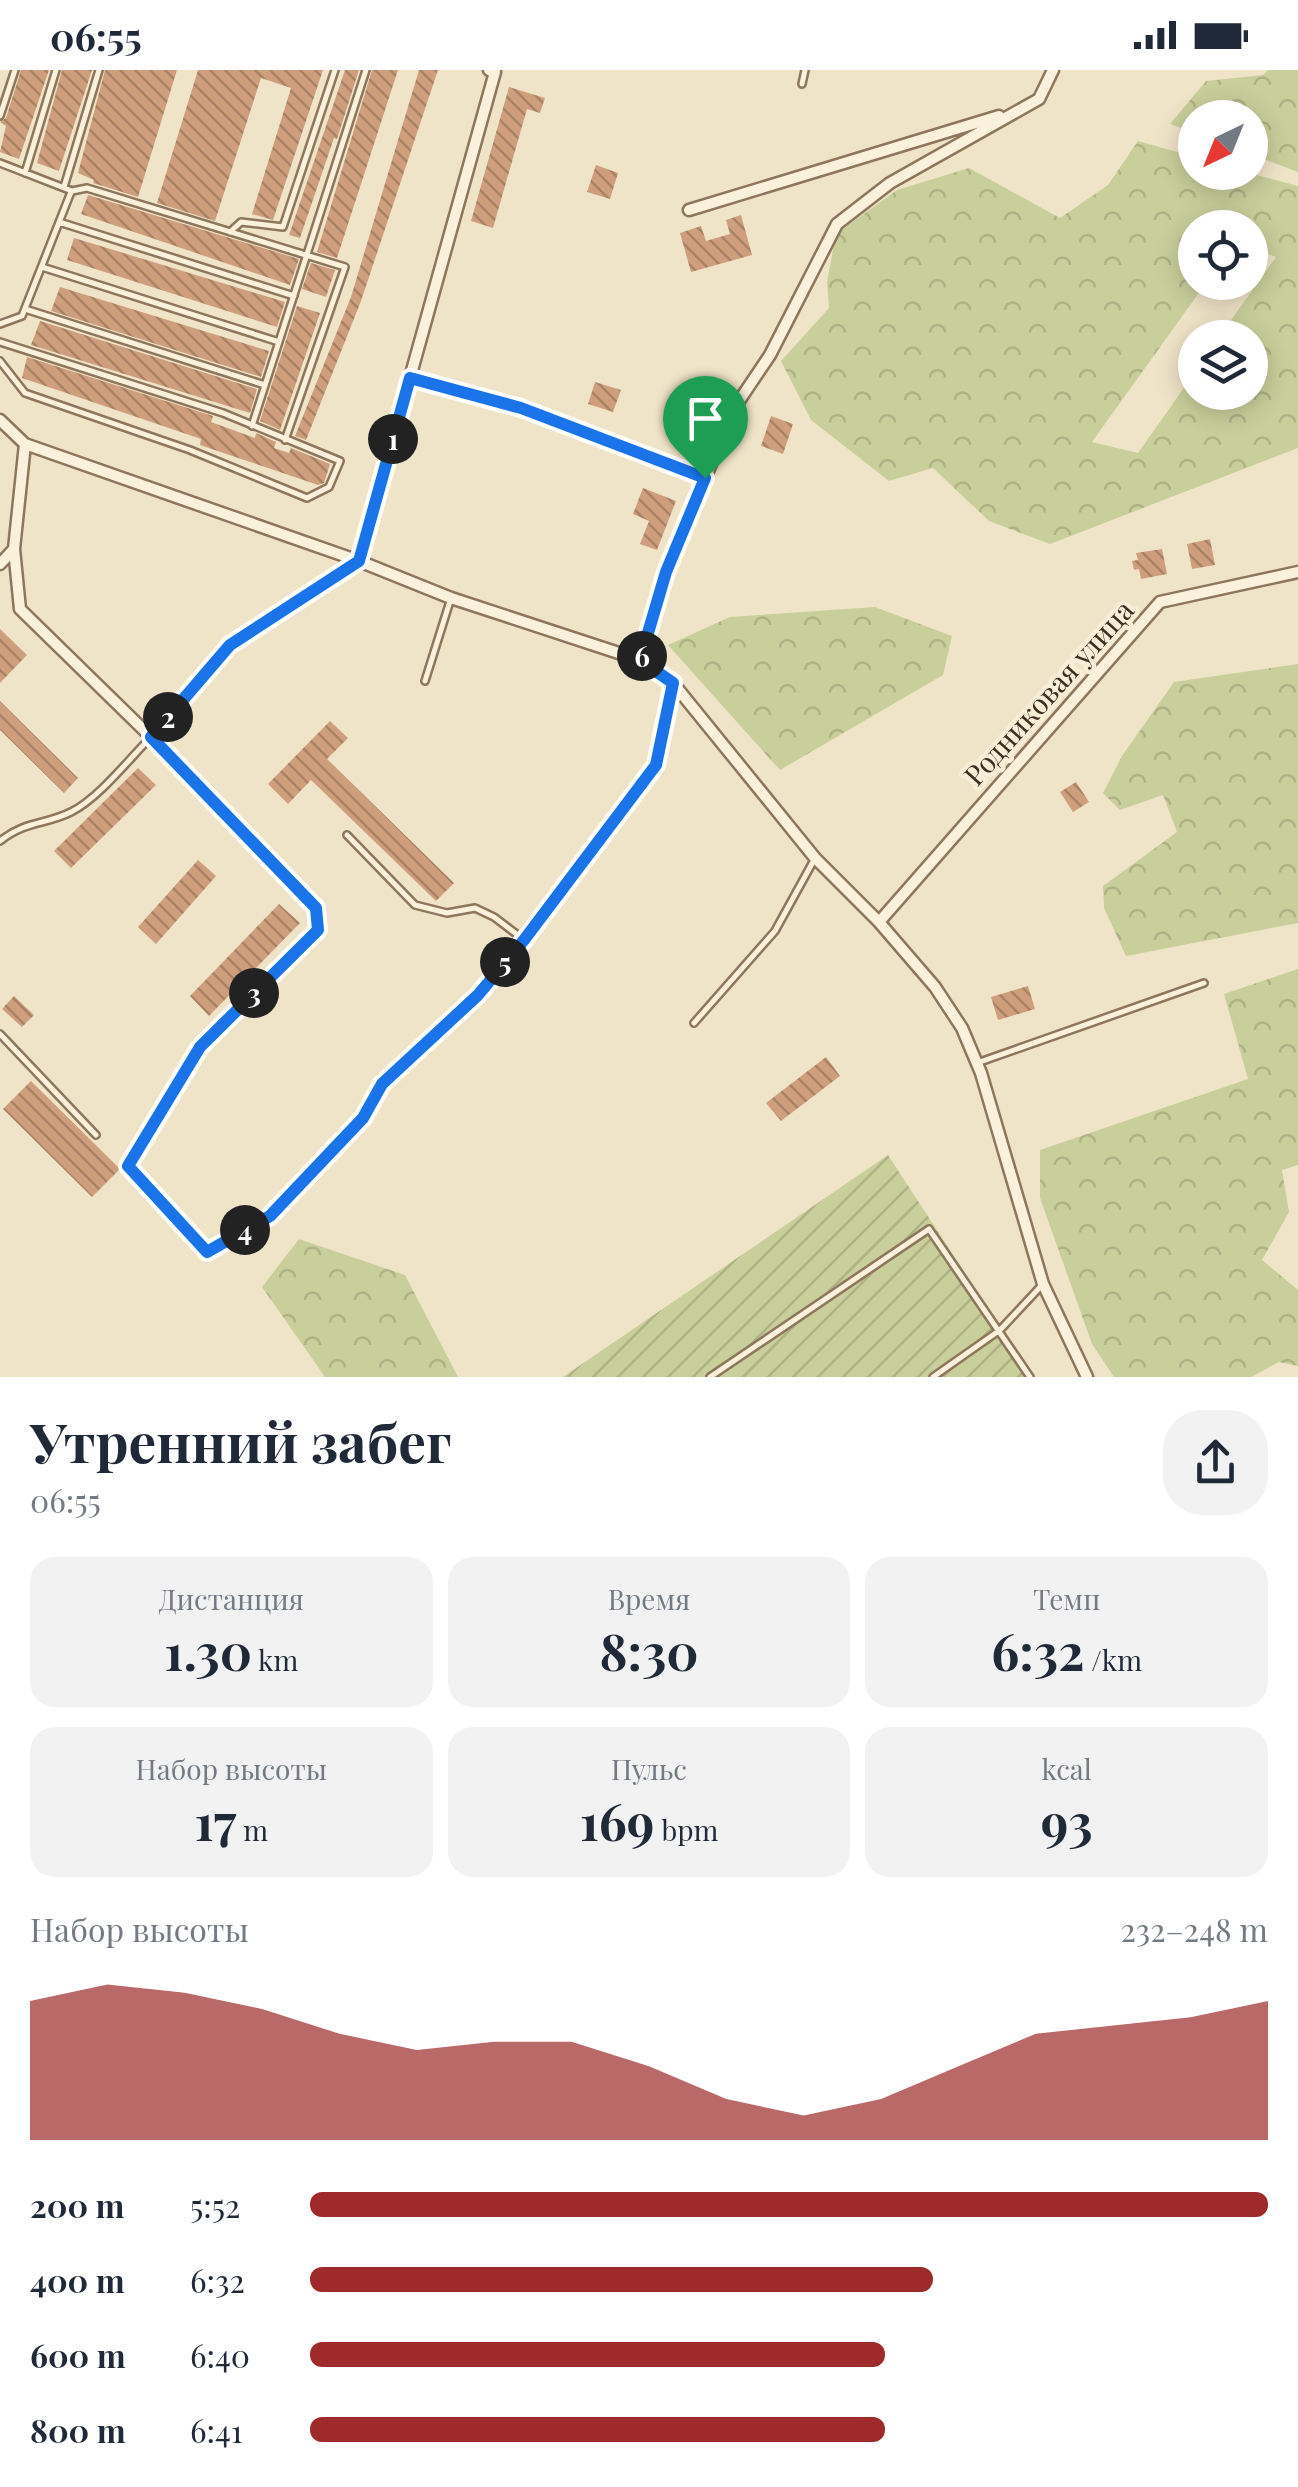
<!DOCTYPE html>
<html lang="ru">
<meta charset="utf-8">
<style>
body{margin:0;font-family:"Playfair Display",serif;background:#f2f2f3;color:#1f2937;height:100vh;display:flex;flex-direction:column;font-size:38px;white-space:nowrap}
*{box-sizing:border-box;margin:0}
p{font-size:32px;color:#747a83}
.icon{flex:none;width:55px;height:55px;fill:none;stroke:currentColor;stroke-width:2;stroke-linecap:round;stroke-linejoin:round}
.map{position:relative;height:1307px;overflow:hidden}
.panel{display:flex;flex-direction:column;background:#fff;flex:1}
.panel>*{flex:none}
.needle{width:65px;rotate:223deg}
.controls{position:absolute;left:1178px;top:30px;display:grid;gap:20px}
.controls a{display:grid;place-items:center;width:90px;height:90px;border-radius:50%;background:#fff;box-shadow:0 5px 25px #0003;font-size:50px}
.pin{position:absolute;display:grid;place-items:center;width:85px;height:85px;color:#fff;margin:-102px -42px;border-radius:50% 50% 50% 0;rotate:-45deg;box-shadow:0 0 10px #0007}
.pin .icon{rotate:45deg}
.km{position:absolute;width:50px;height:50px;margin:-25px;border-radius:50%;background:#222;color:#fff;font-size:28px;line-height:50px;text-align:center}
.round{display:grid;place-items:center;flex:none;width:105px;height:105px;border-radius:40px;background:#f2f2f3}
.head{display:flex;align-items:center;justify-content:space-between;height:170px;padding:0 30px}
h1{font-size:55px;font-weight:700;line-height:75px}
.figures{display:grid;grid-template-columns:repeat(3,1fr);gap:15px;height:170px;padding:10px 30px}
.figures div{display:grid;align-content:center;border-radius:25px;background:#f2f2f3;text-align:center}
.figures b{font-size:50px;font-weight:700}
.figures small{font-size:28px;font-weight:400}
.figures p{font-size:28px}
.chart{height:280px;padding:20px 30px}
.chart p{display:flex;justify-content:space-between}
.chart svg{width:100%;height:180px;margin-top:10px;fill:#9e2a2b;opacity:.7}
ul{padding:0 30px;list-style:none;font-size:32px}
li{display:grid;grid-template-columns:160px 120px 1fr;align-items:center;height:75px}
li i{height:25px;border-radius:12px;background:#9e2a2b}
.status{display:flex;justify-content:space-between;align-items:center;height:70px;padding:0 50px;background:#fff;direction:ltr}
.status svg{height:28px;fill:currentColor}
.map>svg:first-child{display:block}
.forest{fill:url(#forest-crowns);fill-rule:evenodd}
.garden{fill:url(#garden-furrows)}
.building{fill:url(#building-back-hatch)}
.lines{fill:none;stroke-linecap:round;stroke-linejoin:round}
.service-casing{stroke:#8d765c;stroke-width:10}
.minor-casing{stroke:#8d765c;stroke-width:15}
.path{stroke:#8d765c;stroke-width:2.5;stroke-dasharray:8 5;stroke-linecap:butt}
.service{stroke:#faf1dc;stroke-width:5}
.minor{stroke:#faf1dc;stroke-width:10}
.route-casing{stroke:#fff;stroke-width:20}
.route{stroke:#1a73e8;stroke-width:12}
.labels{text-anchor:middle;stroke-width:9;stroke-linejoin:round;paint-order:stroke}
.street-label{font-size:28px;fill:#3d2e20;stroke:#f7eed8}
</style>
<div class="status"><b>06:55</b><svg viewBox="0 0 49 12"><path d="M0 12V9h3v3zM5 12V6h3v6zM10 12V3h3v9zM15 12V0h3v12zM26 1h20v11H26zM47 4h2v5h-2z"/></svg></div>
<div class="map">
<svg width="1298" height="1307" viewBox="0 0 1298 1307">
<defs>
<pattern id="forest-crowns" width="20" height="18" patternUnits="userSpaceOnUse" patternTransform="scale(2.5)"><rect width="20" height="18" fill="#c9cf9b"/><path d="M2 6a3 3 0 1 1 6 0M12 15a3 3 0 1 1 6 0" fill="none" stroke="#aeb285"/></pattern>
<pattern id="garden-furrows" width="10" height="10" patternUnits="userSpaceOnUse" patternTransform="scale(2.5)"><rect width="10" height="10" fill="#c9cf9b"/><path d="M-1 1l2-2M0 10L10 0M9 11l2-2" fill="none" stroke="#aeb285"/></pattern>
<pattern id="building-back-hatch" width="6" height="6" patternUnits="userSpaceOnUse" patternTransform="scale(2.5)"><rect width="6" height="6" fill="#cf9f7d"/><path d="M-1 5l2 2M0 0l6 6M5-1l2 2" fill="none" stroke="#a98266"/></pattern>
</defs>
<rect width="100%" height="100%" fill="#f0e4c8"/>
<path class="forest" d="M1268,0H1298V102L1250,84V48H1195V63L1170,54L1206,11L1263,5Z
M1138,71L1195,87V102L1249,103L1298,116V378L1050,474L989,451L933,398L889,411L811,350L781,291L829,238L827,212L836,164L897,120L969,98L1060,148L1108,115ZM1195,158H1250V177L1276,187L1219,267L1250,268V322H1195V302L1138,383L1092,372L1206,213L1195,212Z
M875,537L952,566L943,605L780,700L668,575L730,547Z
M1298,594V853L1126,886L1104,838L1103,816L1177,762L1163,725L1120,740L1103,723L1122,686L1174,612Z
M1298,899V1095L1282,1100L1289,1142L1262,1190L1298,1220V1296L1279,1292L1251,1307H1114L1092,1274L1040,1128V1080L1248,1009L1224,924Z
M299,1169L405,1205L458,1307H325L262,1217Z"/>
<path class="garden" d="M888,1085L1033,1307H563Z"/>
<path class="building" d="M21,0H49L19,89L0,82L6,56L0,52L6,48Z
M62,0H92L59,101L37,93Z
M105,0H177L138,127L93,113L94,110L78,103Z
M198,0H323L273,150L252,144L291,18L261,8L215,151L157,133Z
M345,0H359L337,69L334,68L300,168L289,165Z
M372,0H398L337,188L317,182Z
M419,0H438L361,231L306,370L295,366L351,227Z
M509,17L545,28L540,43L527,39L493,158L471,151Z
M596,95L618,103L610,129L587,122Z
M88,125L299,189L290,215L81,144Z
M741,145L752,185L691,202L680,163L701,156L706,171L730,164L726,150Z
M74,168L285,232L277,257L67,190Z
M311,193L335,200L326,227L302,219Z
M60,217L269,281L261,307L51,241Z
M297,236L320,243L280,360L260,351Z
M40,251L257,319L250,343L31,275Z
M27,287L213,346L211,352L255,368L256,363L276,372L274,378L289,383L291,378L301,382L330,394L324,413L318,415L200,375L201,369L22,308Z
M595,312L621,320L613,342L588,334Z
M690,330L710,336L703,360L683,354Z
M771,346L793,354L783,384L761,376Z
M643,418L676,431L657,480L640,474L649,451L633,444Z
M1210,469L1215,495L1192,499L1187,474Z
M1162,479L1167,504L1141,509L1139,499L1134,500L1132,491L1138,490L1136,483Z
M0,559L27,585L0,613Z
M0,631L78,708L64,723L0,660Z
M330,651L348,668L327,689L454,813L436,831L311,710L288,734L268,714Z
M138,698L156,715L71,798L54,781Z
M1076,712L1089,732L1073,742L1060,722Z
M198,790L216,806L156,874L138,857Z
M279,834L300,853L209,946L190,926Z
M1028,916L1035,939L998,950L991,927Z
M14,926L34,945L22,957L2,939Z
M826,987L840,1006L781,1051L766,1033Z
M31,1011L120,1099L92,1127L3,1039Z"/>
<g class="lines">
<g class="service-casing">
<path id="service" d="M802,14L805,0
M0,46L15,0
M0,93L72,121L87,118L345,197L285,370
M25,103L56,0
M64,117L99,0
M59,152L294,226
M230,162L241,152L283,157L335,0
M42,197L279,272
M25,239L265,315
M0,254L22,246L71,122
M0,272L223,343L340,391L329,417L307,428L190,380L25,323L0,291
M252,356L366,0
M425,611L451,528
M347,765L415,835L447,843L475,838L494,847L523,869
M0,771C27,750 45,755 71,742C99,728 129,689 151,667
M317,838L319,860L200,977L129,1096L207,1182L270,1146L363,1048L381,1016
M694,953L775,861L814,790
M0,964L96,1065
M977,993L1204,913
M710,1307L929,1159L1030,1307
M933,1307L1000,1260L1043,1214"/>
</g>
<g class="minor-casing">
<path id="minor" d="M689,140L999,46
M410,307L521,338L705,409
M0,350L25,374L359,491L451,528L640,590L673,613L815,788L879,852L935,917L962,958L981,1003L1043,1214L1087,1307
M14,479L20,539L151,667L317,838
M359,491L495,2L489,0
M0,494L14,479L25,374
M640,590L666,501L735,337L770,285L837,154L890,113L1039,29L1053,0
M879,852L1160,532L1298,502
M382,1014L478,925L656,695L673,613"/>
</g>
<path class="path" d="M158,658L230,575L345,500"/>
<use href="#service" class="service"/>
<use href="#minor" class="minor"/>
</g>
<g class="lines">
<g class="route-casing">
<path id="route" d="M410,308L521,338L705,408L666,502L640,590L673,613L656,695L524,870L478,925L382,1014L363,1048L270,1146L207,1182L128,1096L200,977L318,860L316,838L151,667L230,575L359,491Z"/>
</g>
<use href="#route" class="route"/>
</g>
<g class="labels">
<g class="street-label">
<text transform="translate(1049 623) rotate(-48)" y="10">Родниковая улица</text>
</g>
</g>
</svg>
<div class="controls">
<a><svg class="needle" viewBox="-14 -14 28 28"><path d="M0-13l5 13h-10z" fill="#e53935"/><path d="M0 13l5-13h-10z" fill="#747a83"/></svg></a>
<a><svg class="icon" aria-label="locate" viewBox="0 0 24 24"><circle cx="12" cy="12" r="6"/><path d="M12 2v4M12 18v4M2 12h4M18 12h4"/></svg></a>
<a><svg class="icon" aria-label="layers" viewBox="0 0 24 24"><path d="M12 4l9 5-9 5-9-5zM3 14l9 5 9-5"/></svg></a>
</div>
<div class="pin" style="left:705px;top:408px;background:#1e9e55"><svg class="icon" aria-label="arrive" viewBox="0 0 24 24"><path d="M6 21V4h12l-3 4 3 4H6"/></svg></div>
<b class="km" style="left:393px;top:369px">1</b>
<b class="km" style="left:168px;top:647px">2</b>
<b class="km" style="left:254px;top:923px">3</b>
<b class="km" style="left:245px;top:1160px">4</b>
<b class="km" style="left:505px;top:892px">5</b>
<b class="km" style="left:642px;top:586px">6</b>
</div>
<section class="panel">
<div class="head"><div><h1>Утренний забег</h1><p>06:55</p></div><a class="round"><svg class="icon" aria-label="share" viewBox="0 0 24 24"><path d="M12 15V3M7 8l5-5 5 5M5 13v7h14v-7"/></svg></a></div>
<div class="figures">
<div><p>Дистанция</p><b>1.30<small> km</small></b></div>
<div><p>Время</p><b>8:30</b></div>
<div><p>Темп</p><b>6:32<small> /km</small></b></div>
</div>
<div class="figures">
<div><p>Набор высоты</p><b>17<small> m</small></b></div>
<div><p>Пульс</p><b>169<small> bpm</small></b></div>
<div><p>kcal</p><b>93</b></div>
</div>
<div class="chart"><p><span>Набор высоты</span>232–248 m</p>
<svg viewBox="0 0 160 44" preserveAspectRatio="none"><path d="M0 44V10L10 6L20 8L30 12L40 18L50 22L60 20L70 20L80 26L90 34L100 38L110 34L120 26L130 18L140 16L150 14L160 10V44z"/></svg>
</div>
<ul>
<li><b>200 m</b>5:52<i style="width:100%"></i></li>
<li><b>400 m</b>6:32<i style="width:65%"></i></li>
<li><b>600 m</b>6:40<i style="width:60%"></i></li>
<li><b>800 m</b>6:41<i style="width:60%"></i></li>
</ul>
</section>
